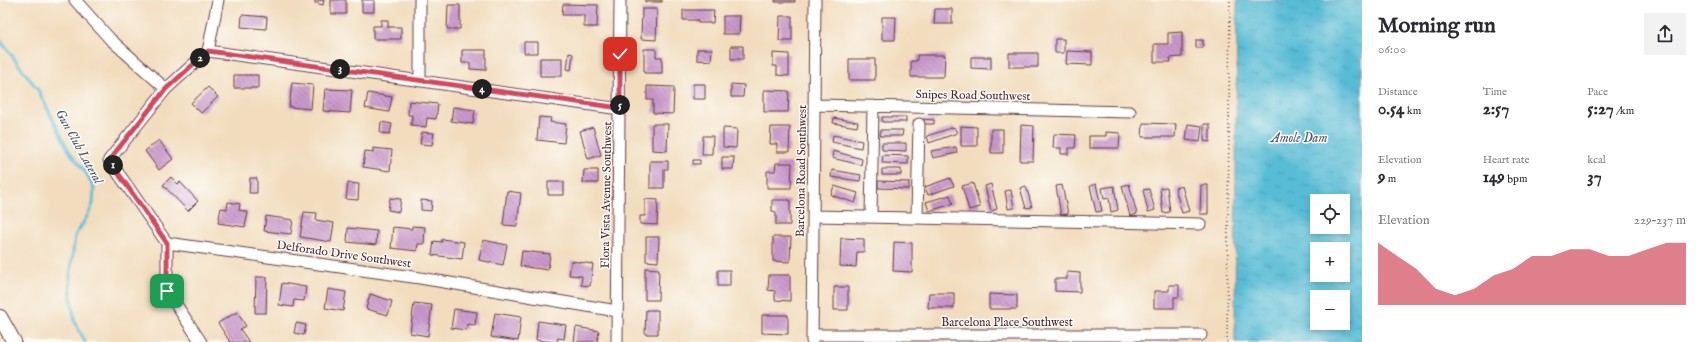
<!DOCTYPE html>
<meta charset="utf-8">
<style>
body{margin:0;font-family:"IM FELL English",serif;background:#f2f2f3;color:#2b2b33;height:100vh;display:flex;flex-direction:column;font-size:15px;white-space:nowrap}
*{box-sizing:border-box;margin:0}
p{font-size:13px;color:#7c7c81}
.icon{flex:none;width:22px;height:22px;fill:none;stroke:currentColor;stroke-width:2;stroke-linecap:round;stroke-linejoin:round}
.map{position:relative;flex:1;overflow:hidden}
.side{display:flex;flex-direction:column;background:#fff;width:340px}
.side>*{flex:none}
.fabs{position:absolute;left:1310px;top:194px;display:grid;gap:8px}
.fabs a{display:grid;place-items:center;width:40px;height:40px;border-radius:0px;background:#fff;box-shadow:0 2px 6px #0003;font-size:20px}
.pin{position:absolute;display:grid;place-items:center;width:34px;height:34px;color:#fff;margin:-17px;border-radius:8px;box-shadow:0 2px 6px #0006}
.km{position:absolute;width:20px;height:20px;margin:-10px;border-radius:50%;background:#222;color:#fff;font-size:11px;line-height:20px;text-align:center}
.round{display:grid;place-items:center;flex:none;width:42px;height:42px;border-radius:0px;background:#f2f2f3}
.summary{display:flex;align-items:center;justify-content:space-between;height:68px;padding:0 16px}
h1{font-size:22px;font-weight:700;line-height:30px}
.figures{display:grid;grid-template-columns:repeat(3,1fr);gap:6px;height:68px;padding:4px 16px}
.figures div{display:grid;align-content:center}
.figures b{font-size:17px;font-weight:700}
.figures small{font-size:11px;font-weight:400}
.figures p{font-size:11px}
.chart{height:112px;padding:8px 16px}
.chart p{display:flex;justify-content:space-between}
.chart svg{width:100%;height:72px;margin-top:4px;fill:#d1495b;opacity:.7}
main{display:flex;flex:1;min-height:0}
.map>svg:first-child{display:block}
.water{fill:url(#water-ripples);stroke:#516e80;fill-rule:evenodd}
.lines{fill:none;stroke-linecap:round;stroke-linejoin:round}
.stream{stroke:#58bcd6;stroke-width:3}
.building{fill:url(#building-back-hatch)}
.minor-casing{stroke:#633b41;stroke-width:13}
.major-casing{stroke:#633b41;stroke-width:16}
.path{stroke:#633b41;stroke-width:1.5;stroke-dasharray:1 3;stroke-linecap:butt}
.minor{stroke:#fff;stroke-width:11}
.major{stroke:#fff;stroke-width:14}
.route-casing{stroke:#fff;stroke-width:8}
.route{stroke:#d1495b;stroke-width:5}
.labels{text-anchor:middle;stroke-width:3;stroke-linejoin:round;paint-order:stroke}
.street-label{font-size:12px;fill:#4a1f2b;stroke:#fdfcf7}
.water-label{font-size:13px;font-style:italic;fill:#4f5667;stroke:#fdfcf7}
</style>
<main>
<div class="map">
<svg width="1362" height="342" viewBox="0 0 1362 342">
<defs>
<pattern id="water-ripples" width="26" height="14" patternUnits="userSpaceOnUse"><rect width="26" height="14" fill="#58bcd6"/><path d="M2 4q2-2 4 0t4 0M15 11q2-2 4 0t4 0" fill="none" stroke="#4b98ae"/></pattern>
<pattern id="building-back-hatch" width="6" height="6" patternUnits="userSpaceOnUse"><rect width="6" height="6" fill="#ca99cc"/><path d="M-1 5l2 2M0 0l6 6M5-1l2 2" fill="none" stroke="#a67ca6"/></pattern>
</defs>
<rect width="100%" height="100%" fill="#fdfcf7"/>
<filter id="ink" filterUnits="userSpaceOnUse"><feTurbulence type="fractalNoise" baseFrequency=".025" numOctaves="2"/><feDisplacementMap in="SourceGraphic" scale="8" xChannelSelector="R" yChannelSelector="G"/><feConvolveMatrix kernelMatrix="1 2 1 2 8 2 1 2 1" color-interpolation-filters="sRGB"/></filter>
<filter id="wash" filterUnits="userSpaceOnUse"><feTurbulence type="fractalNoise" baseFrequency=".012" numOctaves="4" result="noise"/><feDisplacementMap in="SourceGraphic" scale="16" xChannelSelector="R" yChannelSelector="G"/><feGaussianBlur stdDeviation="0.9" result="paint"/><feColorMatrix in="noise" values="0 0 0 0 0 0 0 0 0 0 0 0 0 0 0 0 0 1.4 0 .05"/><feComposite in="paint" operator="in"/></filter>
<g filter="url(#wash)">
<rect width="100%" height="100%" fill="#f2dcbd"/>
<path class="water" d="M1237,0H1362V342H1235ZM1317,201H1343V227H1317ZM1317,249H1343V275H1317ZM1317,297H1343V323H1317Z"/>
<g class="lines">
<path class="stream" d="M0,40L38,90L69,151L86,173L94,188L93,204L88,215L75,236L70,276L71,298L75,322L85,342"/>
</g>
<g id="blocks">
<path class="building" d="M315,0H324L323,5L318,4L319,3H315Z
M331,0H346V14H331Z
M362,0H374V12H362Z
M645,0H662V2H645Z
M775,0H795V2H775Z
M563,4L598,5L597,27H584V15H562Z
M448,5H460V29H447Z
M642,9H657L656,40L641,39Z
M935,9H952V24H934Z
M683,10H714L713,23H698V20H683Z
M242,15L267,17L266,29L241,27Z
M723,16H740L739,34H723Z
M780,16H792V41H779Z
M882,17H896L895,40H882Z
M381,20H388V27H401V39H373V26H381Z
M1182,32V57L1170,58L1171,62H1154V44H1168V33Z
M1055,39H1064V53H1055Z
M1196,40H1203V48H1196Z
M524,42H538V53H524Z
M731,46H743V59H731Z
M644,49H656V57H662V73H644Z
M697,49H712L711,61L697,60Z
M462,50H486V70L470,69V63H462Z
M1067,51L1092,52V65L1066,64Z
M569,53L573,54L571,70L567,69Z
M773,53L789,54V76L777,75V66H773Z
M1009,53H1038V67H1009Z
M917,55H945L944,77H911V61H917Z
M971,57H991V69L971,68Z
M540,58H562V76H540Z
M849,59H875V80H849Z
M234,75H258V88H234Z
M292,83L313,85L311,109L289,107Z
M693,84H705V99H693Z
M731,84L744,85L743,97H731Z
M647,86L674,87L673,114L653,113V100H647Z
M208,87L218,97L201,113L191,103Z
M325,89L352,90L350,113L323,111Z
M764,90L789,91L788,112H764Z
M368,93L392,97L389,112L365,108Z
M409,101L438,104L436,119L427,118L426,127L411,125L412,115H408Z
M453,107L475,110L473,124L451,121Z
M539,117L551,118L550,122L566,124L564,143L537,140Z
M882,117H906V122H882Z
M834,118L858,122L857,127L833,123Z
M923,119L934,120V124H923Z
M381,122L392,124L390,134L380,133Z
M1143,123L1176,124L1175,137H1142Z
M652,124H668L667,151L652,150Z
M1188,124L1202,126L1200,142L1186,140Z
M1204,124H1210V142L1204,141Z
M1021,125L1034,126L1033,161H1020Z
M961,126L977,127V146H961Z
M593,127L601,155L588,159L580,131Z
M771,127H790L789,152H777V144H770Z
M954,127L957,133L929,143L927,136Z
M723,128L737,129L736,148L723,147Z
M991,129H1003V153H991Z
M881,130H903L902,136H880Z
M422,132L434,133L432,145L420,144Z
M1106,132L1120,133L1119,148H1089V136H1106Z
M1054,134L1076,135L1075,148H1069V154H1061V148H1053Z
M833,135L862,141L861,148L832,142Z
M703,136H713L712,154H702Z
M159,140L173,159L159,170L145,151Z
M882,143H906V151L882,150Z
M956,147L957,153L933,158L931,151Z
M373,148L392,150L390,171L363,167L365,151L373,152Z
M833,151L862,159L861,165L832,158Z
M883,155L908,156V164L882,163Z
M722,157H734L733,169H722Z
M693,160H700V164H693Z
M650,161H668V169H664V188H650Z
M776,163H792L791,188H767V171H775Z
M882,169H901V175H882Z
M584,170H598V183H583Z
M832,170L861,175L860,181L831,177Z
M171,177L178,184L180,182L198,201L188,211L163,185Z
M250,178H257V193H249Z
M950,178L954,186L928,195L925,187Z
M878,181L909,182V189L878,188Z
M548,182H564V195H548Z
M348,183L359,184L358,200L346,199Z
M973,183L980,207L969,210L962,186Z
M991,184L997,209L991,211L985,186Z
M1096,184L1102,211L1096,212L1090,186Z
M1129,184L1137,214L1130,216L1122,186Z
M1062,185L1068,214L1061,215L1056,186Z
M1201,185H1208V214H1200Z
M834,186L858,193L855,203L831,195Z
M1026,186L1032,207L1026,208L1020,188Z
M1114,186L1118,210L1111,212L1109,198L1104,199L1102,188Z
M1182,186L1189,211L1182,213L1175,188Z
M1167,187L1170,212L1163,213L1160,188Z
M1149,189L1155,210L1148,212L1143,190Z
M1011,190L1014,208L1008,209L1005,191Z
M507,191L521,193L517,226L503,225Z
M950,195L953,204L929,211L926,202Z
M390,198L401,199L399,212L388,210Z
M645,199L658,200L657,225L640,224V216H645Z
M421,200L432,201L431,211L421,210Z
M772,200H790V225H776V212L772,211Z
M228,202L240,204L239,210L248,212L245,227L218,223L221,208L227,209Z
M304,212L317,213L316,220L334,223L331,242L300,237Z
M266,216L293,220L291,234L264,231Z
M412,226L425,227L424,244H418L417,251L391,248L393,227L412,229Z
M348,228L377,231L376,245L347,242Z
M646,237H659L658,262L646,261Z
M773,237H791L790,262L773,261Z
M841,238L864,239V252H857L856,267L840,266Z
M442,239L464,242L462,259L432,255L434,241L442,242Z
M483,240L507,245L503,265L479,260Z
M894,242L912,243V272L893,271Z
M522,251L550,254L548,270L520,266Z
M571,261L593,264L590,286L581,285L582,276L569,275Z
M645,268L659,269L658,300H645Z
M718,270H730V286H718Z
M1067,272L1080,273V292L1055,291V279H1067Z
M769,275H790V301L775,300V291L768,290Z
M256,277H267L266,313H255Z
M282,283L306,287L304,301L294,300L293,307L279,305Z
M1169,285H1179V297H1174V308H1154V291H1169Z
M834,287H848V310H834Z
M328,289L346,292L343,311L325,308Z
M929,293H954V308H928Z
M370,294L392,301L388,315L366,309Z
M989,294L1017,295V309H989Z
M414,303L432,305L428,336L410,333Z
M454,309L477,312L475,325L467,324L466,330L451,328Z
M646,310H658V334H645Z
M237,312L246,326L240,329L249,342H230L218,323Z
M495,313L521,317L518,341L491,337Z
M762,315H788V334L762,333Z
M538,321L566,325L564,339L558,338L557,342L536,340Z
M296,323L306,325L304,335L294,333Z
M576,327L599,331L597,342H574Z"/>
</g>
</g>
<g filter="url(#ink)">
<use href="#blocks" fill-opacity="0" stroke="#633b41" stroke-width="1"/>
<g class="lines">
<g class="minor-casing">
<path id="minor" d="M75,0L110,39L166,89
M218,0L208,51L166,89L109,160L167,243L420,278L617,311
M208,51L620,109
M420,81V0
M816,105L1130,112
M814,216L1200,224
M871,217L873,106
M917,217L919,124
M167,243V291L201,342
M812,335H1201
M812,341L815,0
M617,342L620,0"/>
</g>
<g class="major-casing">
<path id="major" d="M0,317L14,342"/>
</g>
<path class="path" d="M1227,342L1230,0"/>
<use href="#minor" class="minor"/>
<use href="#major" class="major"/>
</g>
</g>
<g class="lines" filter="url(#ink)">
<g class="route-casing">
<path id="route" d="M167,291V243L109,160L166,89L208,51L620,108V54"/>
</g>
<use href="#route" class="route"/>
</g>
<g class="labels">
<g class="street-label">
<text transform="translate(973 95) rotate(1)" y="4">Snipes Road Southwest</text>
<text transform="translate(801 171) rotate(-89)" y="4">Barcelona Road Southwest</text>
<text transform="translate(606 195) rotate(-89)" y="4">Flora Vista Avenue Southwest</text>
<text transform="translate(344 254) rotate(8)" y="4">Delforado Drive Southwest</text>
<text x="1007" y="326">Barcelona Place Southwest</text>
</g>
<g class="water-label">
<text x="1299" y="142">Amole Dam</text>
<text transform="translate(80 146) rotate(61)" y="5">Gun Club Lateral</text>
</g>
</g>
</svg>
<div class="fabs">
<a><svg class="icon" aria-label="locate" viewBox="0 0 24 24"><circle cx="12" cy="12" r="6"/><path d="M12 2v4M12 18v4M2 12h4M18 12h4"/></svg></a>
<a>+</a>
<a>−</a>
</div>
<div class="pin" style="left:167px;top:291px;background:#1e9e55"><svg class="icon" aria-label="arrive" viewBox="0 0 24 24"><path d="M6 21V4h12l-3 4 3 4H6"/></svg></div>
<div class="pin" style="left:620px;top:54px;background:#d93025"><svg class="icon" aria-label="check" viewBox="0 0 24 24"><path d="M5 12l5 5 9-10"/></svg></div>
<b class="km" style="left:113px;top:165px">1</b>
<b class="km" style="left:200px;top:58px">2</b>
<b class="km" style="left:340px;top:69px">3</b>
<b class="km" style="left:482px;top:89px">4</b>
<b class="km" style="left:620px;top:105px">5</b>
</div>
<section class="side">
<div class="summary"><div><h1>Morning run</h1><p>06:00</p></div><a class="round"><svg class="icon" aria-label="share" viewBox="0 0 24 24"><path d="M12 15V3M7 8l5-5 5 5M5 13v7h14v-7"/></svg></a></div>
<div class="figures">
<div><p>Distance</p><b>0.54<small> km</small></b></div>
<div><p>Time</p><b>2:57</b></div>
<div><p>Pace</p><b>5:27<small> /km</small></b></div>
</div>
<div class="figures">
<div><p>Elevation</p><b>9<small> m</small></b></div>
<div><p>Heart rate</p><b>149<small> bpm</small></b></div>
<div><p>kcal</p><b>37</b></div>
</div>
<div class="chart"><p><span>Elevation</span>229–237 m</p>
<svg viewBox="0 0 160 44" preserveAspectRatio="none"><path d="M0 44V6L10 14L20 22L30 34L40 38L50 34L60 26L70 22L80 14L90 14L100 10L110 10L120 14L130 14L140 10L150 6L160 6V44z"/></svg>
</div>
</section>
</main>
